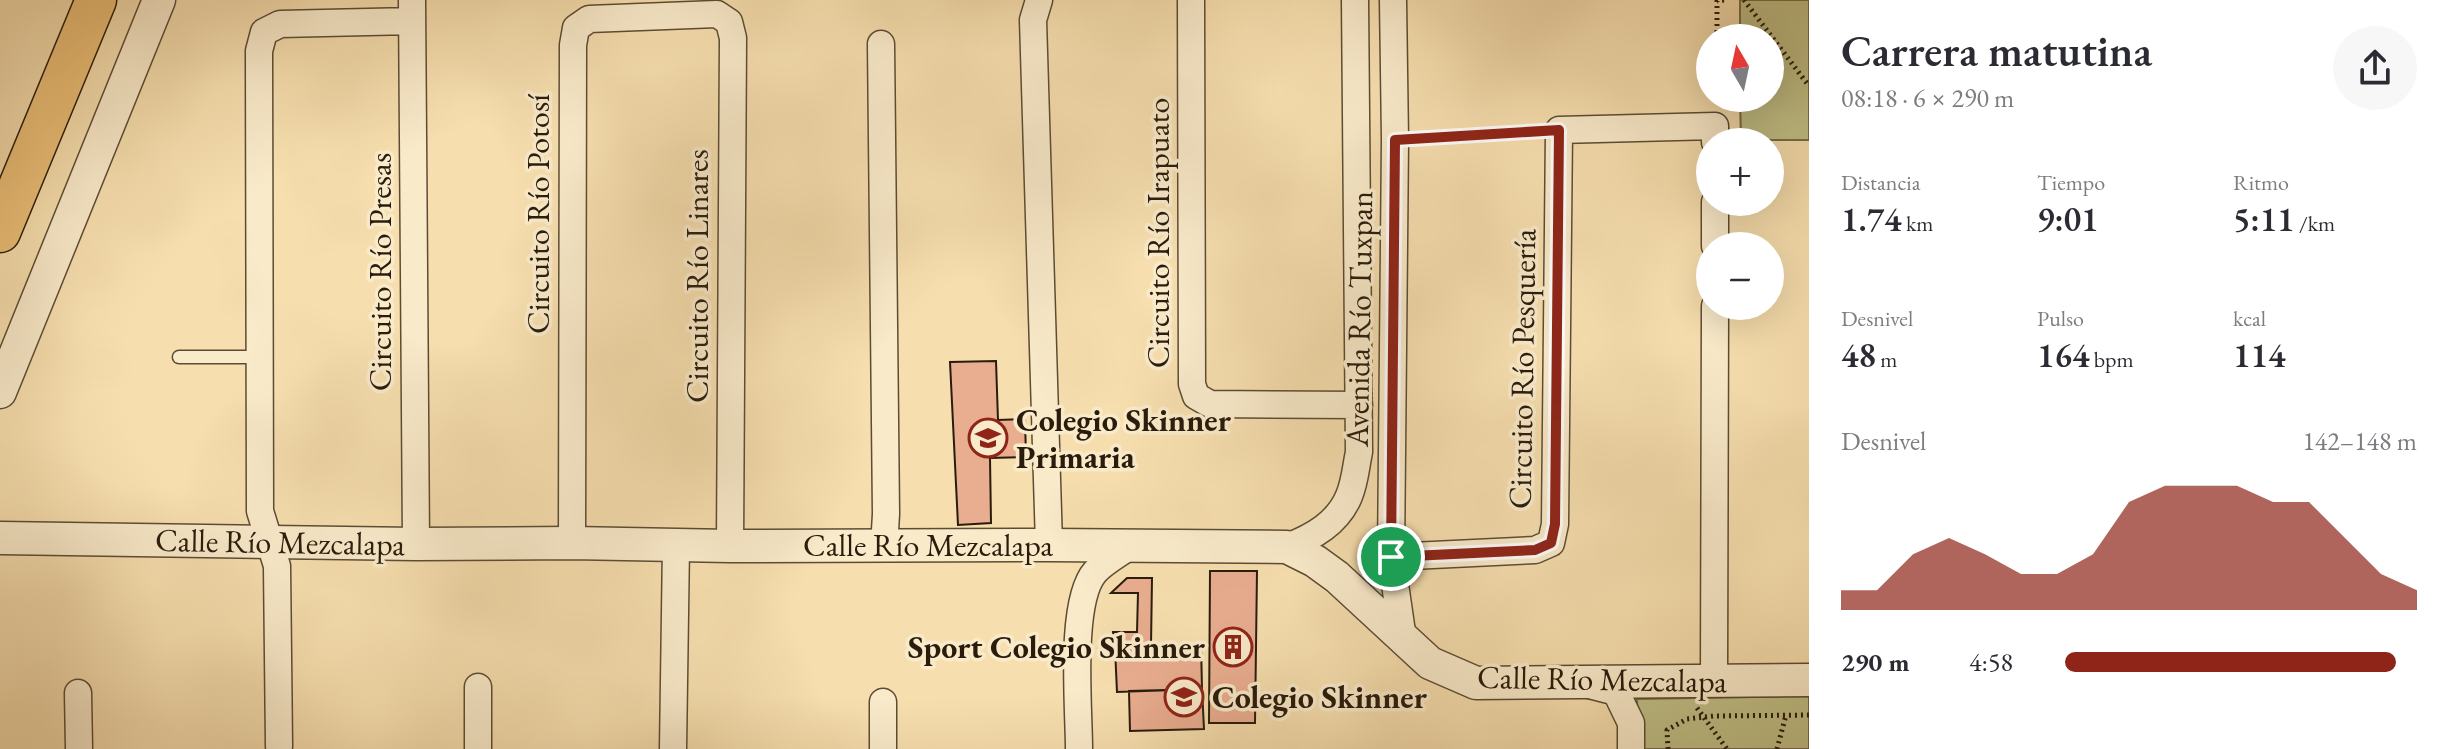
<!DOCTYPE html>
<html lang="es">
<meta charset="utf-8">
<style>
body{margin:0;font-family:"EB Garamond",serif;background:#f7f7f7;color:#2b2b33;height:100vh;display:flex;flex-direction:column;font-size:30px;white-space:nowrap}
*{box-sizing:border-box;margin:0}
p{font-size:26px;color:#7c7c81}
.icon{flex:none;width:44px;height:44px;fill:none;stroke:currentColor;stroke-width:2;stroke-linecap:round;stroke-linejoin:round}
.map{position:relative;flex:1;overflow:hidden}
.details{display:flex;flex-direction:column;background:#fff;width:640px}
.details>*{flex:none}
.needle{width:52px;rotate:351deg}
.fabs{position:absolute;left:1696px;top:24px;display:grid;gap:16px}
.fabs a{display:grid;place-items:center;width:88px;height:88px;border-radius:50%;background:#fff;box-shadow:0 8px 32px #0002;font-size:40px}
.pin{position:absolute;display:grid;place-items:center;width:68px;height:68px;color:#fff;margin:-34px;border:4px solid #fff;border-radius:50%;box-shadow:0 2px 8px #0007}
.round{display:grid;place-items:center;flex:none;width:84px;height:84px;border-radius:42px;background:#f7f7f7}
.overview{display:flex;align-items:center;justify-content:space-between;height:136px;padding:0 32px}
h1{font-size:44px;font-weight:600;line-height:60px}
.figures{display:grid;grid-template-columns:repeat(3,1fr);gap:12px;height:136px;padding:8px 32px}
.figures div{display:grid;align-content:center}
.figures b{font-size:34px;font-weight:600}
.figures small{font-size:22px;font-weight:400}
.figures p{font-size:22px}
.chart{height:224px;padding:16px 32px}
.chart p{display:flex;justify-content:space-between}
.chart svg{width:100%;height:144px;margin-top:8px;fill:#8f2418;opacity:.7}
ul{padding:0 32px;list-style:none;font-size:26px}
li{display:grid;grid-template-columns:128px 96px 1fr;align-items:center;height:60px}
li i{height:20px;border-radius:10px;background:#8f2418}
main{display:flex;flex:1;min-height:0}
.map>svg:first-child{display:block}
.green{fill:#c0c088;stroke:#746e4a;stroke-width:2}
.building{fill:#e9ad90;stroke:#291c0c;stroke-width:2}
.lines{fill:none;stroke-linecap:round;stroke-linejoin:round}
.service-casing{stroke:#5c4c34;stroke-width:15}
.minor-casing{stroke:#5c4c34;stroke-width:29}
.tertiary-casing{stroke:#5c4c34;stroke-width:35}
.primary-casing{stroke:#291c0c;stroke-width:43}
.path{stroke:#291c0c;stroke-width:5;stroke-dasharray:2 4;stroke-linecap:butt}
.service{stroke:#f9eaca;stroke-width:12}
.minor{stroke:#f9eaca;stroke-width:26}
.tertiary{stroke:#f9eaca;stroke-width:32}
.primary{stroke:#ebbf77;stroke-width:40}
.route-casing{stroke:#fff;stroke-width:16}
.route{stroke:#8f2418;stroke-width:10}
.labels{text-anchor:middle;stroke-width:7;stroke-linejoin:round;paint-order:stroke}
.street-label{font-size:32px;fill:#291c0c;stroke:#f9eaca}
.poi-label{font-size:32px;font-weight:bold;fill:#291c0c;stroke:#f9eaca;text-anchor:start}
</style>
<main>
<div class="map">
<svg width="1809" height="749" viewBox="0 0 1809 749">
<rect width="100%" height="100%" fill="#f6deae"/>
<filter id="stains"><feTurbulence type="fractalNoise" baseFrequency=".0025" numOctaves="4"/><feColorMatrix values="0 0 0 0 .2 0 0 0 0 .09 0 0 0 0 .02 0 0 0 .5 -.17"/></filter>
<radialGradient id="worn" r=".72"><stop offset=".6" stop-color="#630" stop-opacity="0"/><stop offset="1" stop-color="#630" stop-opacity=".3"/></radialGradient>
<path class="green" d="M1740,0H1809V140H1741L1740,98H1770V38H1740Z
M1809,696V749H1638L1637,699Z"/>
<path class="building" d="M996,361L998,420L1025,419L1026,457L990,458L991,523L958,525L950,362Z
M1210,571H1257L1255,723H1209Z
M1127,578H1152L1151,646L1115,648L1113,632H1137L1138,593H1111Z
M1201,644L1202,689L1117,692L1115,648Z
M1202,689L1204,729L1130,731L1129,691Z"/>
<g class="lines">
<g class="service-casing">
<path id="service" d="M179,357H260"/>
</g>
<g class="minor-casing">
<path id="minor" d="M412,0L416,544
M1039,0L1033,20L1049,545
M1191,0L1192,384L1196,396L1210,404L1359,405
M1393,0L1395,140L1391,557L1403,639
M881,44L886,514L884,547
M1715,246V202
M572,543L573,45L576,28L589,19L717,14L729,22L733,38L730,546
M1287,547C1313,537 1338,523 1349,496C1355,482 1356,466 1359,452L1355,0
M1391,557L1535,550L1551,543L1555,524L1559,130L1715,126V142
M1714,680L1715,306
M1589,685L1616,692L1631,723V749
M478,687V749
M78,693L79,749
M883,702V749
M279,746L277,566L260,511L259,51L264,32L280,24L412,21
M673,749L676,545
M1079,749C1079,708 1069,602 1095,572C1104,562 1119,554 1130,546"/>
</g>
<g class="tertiary-casing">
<path id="tertiary" d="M0,392L159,0
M0,538L416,544L572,543L730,546L1049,545L1287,547L1315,561L1337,577L1430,663L1476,683L1809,680"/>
</g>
<g class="primary-casing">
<path id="primary" d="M0,232L96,0"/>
</g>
<path class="path" d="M1744,0L1809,86
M1717,38V1L1725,0
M1421,138L1534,132
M1697,708L1727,749
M1668,749L1667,730L1687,719L1714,716L1809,715
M1777,749L1786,715"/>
<use href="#service" class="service"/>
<use href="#minor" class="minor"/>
<use href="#tertiary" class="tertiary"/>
<use href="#primary" class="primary"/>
</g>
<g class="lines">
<g class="route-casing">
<path id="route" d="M1559,130L1555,524L1551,543L1535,550L1391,557L1395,140Z"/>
</g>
<use href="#route" class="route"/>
</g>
<defs>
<g id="school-ring" transform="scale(2)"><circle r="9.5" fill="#f9eaca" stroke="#8f2418" stroke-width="1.5"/><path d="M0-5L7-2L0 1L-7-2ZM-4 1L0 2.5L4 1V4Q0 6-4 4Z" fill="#8f2418"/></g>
<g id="building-ring" transform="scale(2)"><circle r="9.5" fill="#f9eaca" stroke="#8f2418" stroke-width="1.5"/><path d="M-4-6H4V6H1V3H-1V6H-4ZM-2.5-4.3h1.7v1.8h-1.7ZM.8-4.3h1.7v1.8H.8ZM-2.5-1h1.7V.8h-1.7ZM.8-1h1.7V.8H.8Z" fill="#8f2418"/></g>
</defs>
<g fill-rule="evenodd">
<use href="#school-ring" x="988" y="438"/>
<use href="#building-ring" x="1233" y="647"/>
<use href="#school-ring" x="1184" y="697"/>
</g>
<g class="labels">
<g class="street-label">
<text transform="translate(538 214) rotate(-90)" y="11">Circuito Río Potosí</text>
<text transform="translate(1158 233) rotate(-90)" y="11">Circuito Río Irapuato</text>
<text transform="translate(380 272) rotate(-90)" y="11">Circuito Río Presas</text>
<text transform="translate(697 276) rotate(-90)" y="11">Circuito Río Linares</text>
<text transform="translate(1359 319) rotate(-89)" y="11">Avenida Río Tuxpan</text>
<text transform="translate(1522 369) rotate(-89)" y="11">Circuito Río Pesquería</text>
<text transform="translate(280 542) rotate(1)" y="11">Calle Río Mezcalapa</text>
<text x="928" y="556">Calle Río Mezcalapa</text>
<text transform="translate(1602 679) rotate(1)" y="11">Calle Río Mezcalapa</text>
</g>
<g class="poi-label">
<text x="1016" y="431">Colegio Skinner<tspan x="1016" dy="37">Primaria</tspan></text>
<text x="1205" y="658" text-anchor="end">Sport Colegio Skinner</text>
<text x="1212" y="708">Colegio Skinner</text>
</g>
</g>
<rect width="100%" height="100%" filter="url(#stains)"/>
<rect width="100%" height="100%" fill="url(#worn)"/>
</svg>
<div class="fabs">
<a><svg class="needle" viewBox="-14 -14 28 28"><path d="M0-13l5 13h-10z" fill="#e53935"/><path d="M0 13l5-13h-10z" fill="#7c7c81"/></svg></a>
<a>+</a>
<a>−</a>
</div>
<div class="pin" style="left:1391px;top:557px;background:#1e9e55"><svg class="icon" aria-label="arrive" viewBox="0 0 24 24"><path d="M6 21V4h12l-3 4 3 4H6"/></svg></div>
</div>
<section class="details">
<div class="overview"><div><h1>Carrera matutina</h1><p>08:18 · 6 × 290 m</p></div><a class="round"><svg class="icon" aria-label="share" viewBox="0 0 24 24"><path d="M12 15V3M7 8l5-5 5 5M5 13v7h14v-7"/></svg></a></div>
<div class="figures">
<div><p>Distancia</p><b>1.74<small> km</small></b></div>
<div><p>Tiempo</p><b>9:01</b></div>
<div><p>Ritmo</p><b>5:11<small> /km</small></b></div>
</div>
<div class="figures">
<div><p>Desnivel</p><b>48<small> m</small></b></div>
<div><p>Pulso</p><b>164<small> bpm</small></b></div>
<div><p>kcal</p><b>114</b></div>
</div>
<div class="chart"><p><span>Desnivel</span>142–148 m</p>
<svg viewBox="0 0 160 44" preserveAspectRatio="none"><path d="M0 44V38L10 38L20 27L30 22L40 27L50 33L60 33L70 27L80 11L90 6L100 6L110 6L120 11L130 11L140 22L150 33L160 38V44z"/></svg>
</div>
<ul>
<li><b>290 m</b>4:58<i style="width:94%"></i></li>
</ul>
</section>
</main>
